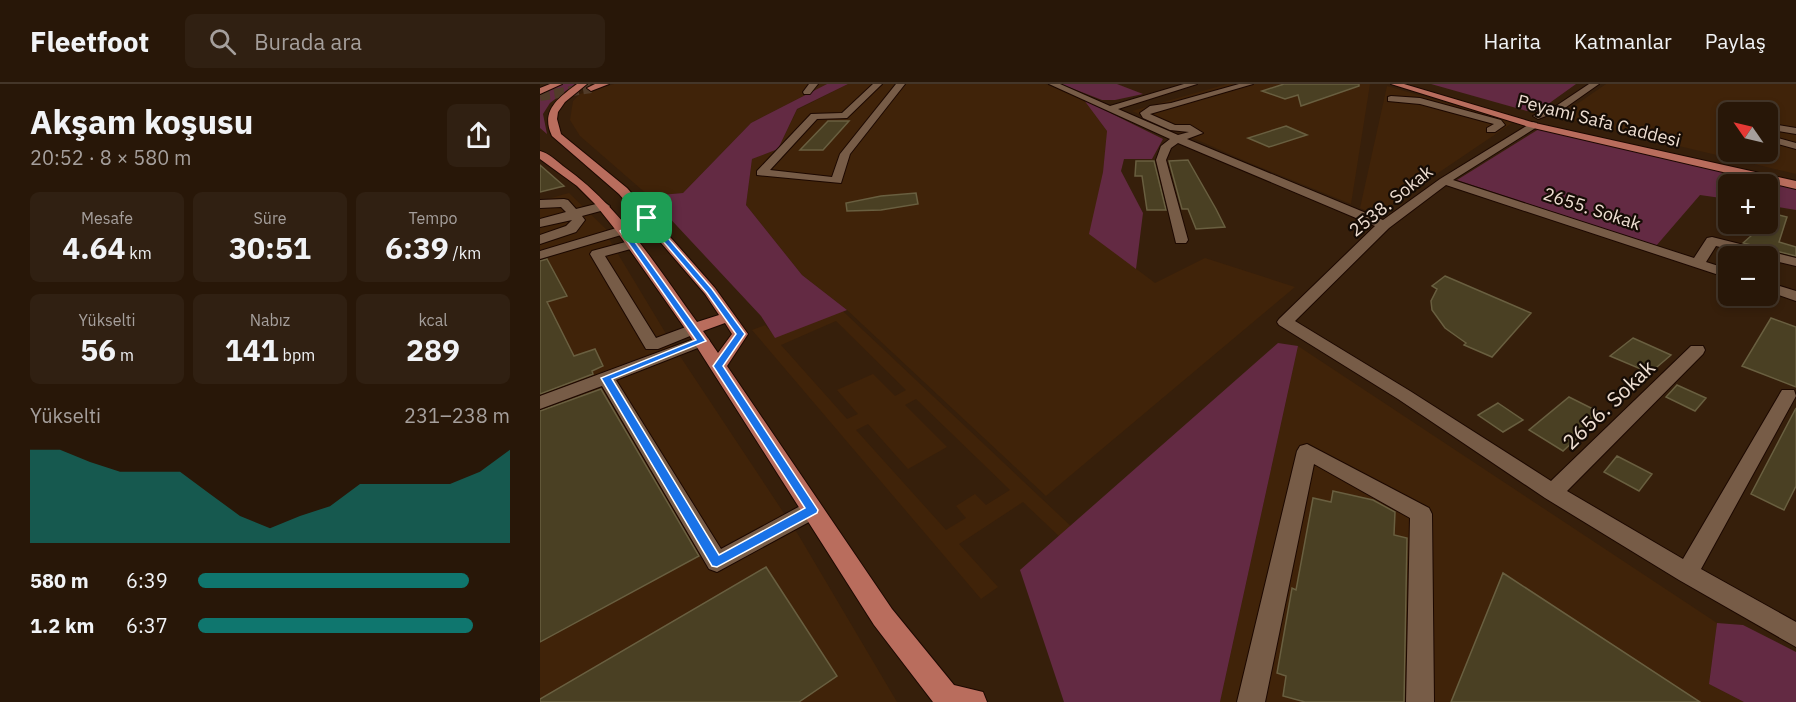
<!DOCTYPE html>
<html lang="tr">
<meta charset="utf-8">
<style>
body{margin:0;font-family:"IBM Plex Sans",sans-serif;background:#302012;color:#f1f3f6;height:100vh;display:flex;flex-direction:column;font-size:22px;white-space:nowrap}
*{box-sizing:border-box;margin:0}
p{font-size:20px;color:#a59f9c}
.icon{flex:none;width:33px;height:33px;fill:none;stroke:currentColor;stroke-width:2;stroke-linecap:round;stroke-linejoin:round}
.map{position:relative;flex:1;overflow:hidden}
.details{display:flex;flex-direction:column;background:#281708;width:540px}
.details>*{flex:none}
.needle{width:39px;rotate:304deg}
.controls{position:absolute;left:1178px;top:18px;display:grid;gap:12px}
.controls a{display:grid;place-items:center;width:60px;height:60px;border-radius:9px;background:#281708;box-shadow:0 3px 9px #0003,0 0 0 2px #443629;font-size:30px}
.pin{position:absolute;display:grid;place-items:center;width:51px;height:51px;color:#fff;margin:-26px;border-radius:12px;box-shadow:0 3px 9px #0006}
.round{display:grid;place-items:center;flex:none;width:63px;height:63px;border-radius:9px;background:#302012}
.headline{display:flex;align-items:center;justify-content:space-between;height:102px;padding:0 30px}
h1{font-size:33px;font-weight:700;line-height:45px}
.metrics{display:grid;grid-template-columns:repeat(3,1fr);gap:9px;height:102px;padding:6px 30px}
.metrics div{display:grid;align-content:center;border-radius:9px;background:#302012;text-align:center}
.metrics b{font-size:30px;font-weight:700}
.metrics small{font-size:16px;font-weight:400}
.metrics p{font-size:16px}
.chart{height:168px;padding:12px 30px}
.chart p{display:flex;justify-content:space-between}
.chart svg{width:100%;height:108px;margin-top:6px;fill:#0f766e;opacity:.7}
ul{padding:0 30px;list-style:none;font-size:20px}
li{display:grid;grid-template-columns:96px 72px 1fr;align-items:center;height:45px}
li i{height:15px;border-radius:8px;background:#0f766e}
header{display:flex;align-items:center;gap:36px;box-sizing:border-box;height:84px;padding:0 30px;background:#281708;border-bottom:2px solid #443629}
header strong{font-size:28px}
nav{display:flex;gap:33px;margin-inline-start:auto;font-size:21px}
.search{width:420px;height:54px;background:#302012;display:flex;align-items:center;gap:15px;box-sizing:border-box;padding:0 21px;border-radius:9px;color:#a59f9c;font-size:22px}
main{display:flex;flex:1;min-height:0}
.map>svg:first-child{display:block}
.built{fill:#402309;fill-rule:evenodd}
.green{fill:#632a43}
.building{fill:#4a4023;stroke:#695f40;stroke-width:1.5}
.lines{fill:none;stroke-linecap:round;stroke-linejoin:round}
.major-tunnel{stroke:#523c29;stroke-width:10;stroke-dasharray:10 4.5;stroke-linecap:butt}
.minor-casing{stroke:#1c0800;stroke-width:2}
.major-casing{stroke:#1c0800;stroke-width:2}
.minor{fill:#775c47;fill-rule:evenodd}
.major{fill:#b96d5d;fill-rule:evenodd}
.route{fill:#1a73e8;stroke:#fff;stroke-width:1.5;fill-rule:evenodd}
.labels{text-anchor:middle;stroke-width:4.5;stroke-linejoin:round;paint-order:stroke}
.far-street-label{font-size:18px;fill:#eeded2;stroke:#160c05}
.street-label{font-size:21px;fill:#eeded2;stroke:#160c05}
</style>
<header>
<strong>Fleetfoot</strong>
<div class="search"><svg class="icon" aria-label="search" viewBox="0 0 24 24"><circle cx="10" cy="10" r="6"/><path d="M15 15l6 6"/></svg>Burada ara</div>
<nav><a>Harita</a><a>Katmanlar</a><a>Paylaş</a></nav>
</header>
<main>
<section class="details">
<div class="headline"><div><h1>Akşam koşusu</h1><p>20:52 · 8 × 580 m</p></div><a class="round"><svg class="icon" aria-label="share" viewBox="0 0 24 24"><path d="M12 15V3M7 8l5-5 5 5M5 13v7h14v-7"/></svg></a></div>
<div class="metrics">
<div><p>Mesafe</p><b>4.64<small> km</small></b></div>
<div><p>Süre</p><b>30:51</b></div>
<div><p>Tempo</p><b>6:39<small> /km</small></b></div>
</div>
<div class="metrics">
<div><p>Yükselti</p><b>56<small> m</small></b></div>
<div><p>Nabız</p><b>141<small> bpm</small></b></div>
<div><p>kcal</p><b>289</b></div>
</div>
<div class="chart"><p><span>Yükselti</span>231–238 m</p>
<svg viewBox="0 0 160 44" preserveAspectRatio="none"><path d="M0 44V6L10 6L20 11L30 15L40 15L50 15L60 24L70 33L80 38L90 33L100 29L110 20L120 20L130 20L140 20L150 15L160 6V44z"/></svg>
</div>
<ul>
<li><b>580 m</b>6:39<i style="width:87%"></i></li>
<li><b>1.2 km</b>6:37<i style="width:88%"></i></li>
</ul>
</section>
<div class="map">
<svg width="1256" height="618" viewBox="0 0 1256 618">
<rect width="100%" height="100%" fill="#361f0b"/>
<path class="built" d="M74,0H287L211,39L143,109L109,112L40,52L30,36L33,17L40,10Z
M308,0H506L544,16L567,47L563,88L550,150L615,199L665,174L755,203L506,412L307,226L262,191L206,121L212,75L238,65L257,26Z
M687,0H830L811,120L705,77L592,27Z
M1066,0H1256V90L1018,33ZM1188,28H1227V68H1188Z
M847,2L965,36L972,39L836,131L820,124Z
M29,109L68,147L0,167V117Z
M69,155L134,263L259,452L357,618H0V176Z
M290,215L536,447L523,456L483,418L419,460L458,503L441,515L212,246L225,241L235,252ZM296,237L366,306L355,312L333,290L297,306L318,330L307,335L241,261ZM376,315L470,406L446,421L435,410L416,422L426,434L406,446L316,346L328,340L368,385L407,363L365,321Z
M758,262L1177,539L1169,600L1204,618H680Z"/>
<path class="green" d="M23,0H35L10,19L3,30L7,50L0,44V9Z
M287,0H308L257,25L238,65L212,75L206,121L262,191L307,226L235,254L221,232L109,112L143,109L211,39Z
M521,0H577L603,10L575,16H562Z
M891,0H1036L997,28L987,27Z
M544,16L623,55L612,75H584L581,87L603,129L596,185L549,150L563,88L567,47Z
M999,45L1256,104V126L1227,121V100H1188V115L1160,111L1116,162L917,96Z
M738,259L758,262L680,618H524L480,486Z
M1177,539L1203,541L1256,568V618H1204L1169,600Z"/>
<path class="building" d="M744,0H819V2L761,22L758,11L745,15L722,7Z
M288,37H309L283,66H260Z
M746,42L767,51L729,63L708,54Z
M648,76L676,125L685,143L656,145L648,125H642L629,77Z
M596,77H614L626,126H607L602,92H595Z
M0,81L24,102L0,108Z
M376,109L378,120L341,126L307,127L306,119L341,112Z
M1227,128L1247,133L1239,158L1256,163V172L1203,159L1222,142L1227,144Z
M7,175L27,212L7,218L34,272L55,265L63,282L52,287L53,290L0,310V177Z
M905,192L991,229L952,273L924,261L926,259L905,244L892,226L891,217L897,205L892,202Z
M1231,234L1256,243V303L1202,282Z
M1093,254L1131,271L1110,289L1070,272Z
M1137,301L1166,314L1155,327L1126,313Z
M61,305L159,472L0,558V327Z
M1029,313L1063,330L1023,367L989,346Z
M958,319L983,336L963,348L938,331Z
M1256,324V402L1244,426L1211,410Z
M1077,372L1112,390L1099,407L1064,388Z
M793,407L833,416L855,428L854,451L867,454L864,618H765L743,612L746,592L737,589L752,504L756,506L773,414L791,418Z
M226,483L297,592L259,618H0V615Z
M963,489L1160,618H911Z"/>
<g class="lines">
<path class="major-tunnel" d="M0,12L51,4"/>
<g class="minor-casing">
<path id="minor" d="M269,0H278L270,10H264L263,8Z
M333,0H342L307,34L277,35L230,86L292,93L300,70L356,0H365L310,70L301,99L217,91V87L271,30L302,29Z
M509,0H520L570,22L644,0H657L578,25L638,51L649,48L630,46L603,34L600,29L610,22L631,19L699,0H713L610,30L635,41H650L663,49L647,55L843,136L900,95L993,38L997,39V43L913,96L1154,174L1167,154L1172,153L1256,174V182L1227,175V172H1217L1176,162L1166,178L1188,185V194L906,101L849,144L755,237L870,307L1011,397L1151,262H1163L1165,266L1163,270L1027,407L1143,475L1242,306H1254L1256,312L1161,485L1256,538V563L1139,496L1005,414L858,315L739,241L737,238L739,235L835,142L638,59L631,64L626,76L648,156L646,159H636L616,76L621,62L630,55Z
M1049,0H1059L1022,26L998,35L993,32L1016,22Z
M851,12L880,14L961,36L965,41L955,48H947V44L954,40L880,20L848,17V13Z
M1227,39L1256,44V50L1227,45Z
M1227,51L1256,59V65L1227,57Z
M24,115L28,116L36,125L64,118L70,122L68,125L42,132L45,136L36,148L0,160V151L26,142L32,136L0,143V135L26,128L21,123L0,124V116Z
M83,142L90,146L88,149L0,175V167Z
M93,156L98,157L100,160L98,163L65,172L116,254L154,240L162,245L160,248L118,265H106L50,170L52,167Z
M1227,198L1256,207V217L1227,207Z
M162,252L168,254L170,257L168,260L76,296L181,465L264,420L272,418L280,420L283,426L280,432L177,488L169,485L62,302L0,325V312Z
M767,360L889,424L892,430L894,618H866L870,434L774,380L725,618H697L757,367L760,362Z"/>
</g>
<g class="major-casing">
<path id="major" d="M10,0H22L0,10V4Z
M37,0H47L25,18L18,28L17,35L21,50L87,104L175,204L208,250L187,282L352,525L414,601L443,608L447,618H393L334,541L146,246L78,149L55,120L37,102L0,75V67C8,69 16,76 23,82C80,122 117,183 157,238L179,231L165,210L79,110L12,52C0,27 18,14 37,0ZM185,239L192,250L178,269L163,247Z
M55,0H69L51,7L47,4Z
M851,0H864L995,39L1256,97V105L989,43Z"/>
</g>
<use href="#minor" class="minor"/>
<use href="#major" class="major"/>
</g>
<path class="route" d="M104,132H109L172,205L205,250L183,282L278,426L277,429L177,483L172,482L61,294L156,256L80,147ZM106,137L167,209L196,250L173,282L265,424L179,471L72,295L166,257L87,147Z"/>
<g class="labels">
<g class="far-street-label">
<text transform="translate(1059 37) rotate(14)" y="6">Peyami Safa Caddesi</text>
<text transform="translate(851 117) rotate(-39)" y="6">2538. Sokak</text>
<text transform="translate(1052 125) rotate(18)" y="6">2655. Sokak</text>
</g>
<g class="street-label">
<text transform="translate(1069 321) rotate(-44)" y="7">2656. Sokak</text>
</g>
</g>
</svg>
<div class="controls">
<a><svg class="needle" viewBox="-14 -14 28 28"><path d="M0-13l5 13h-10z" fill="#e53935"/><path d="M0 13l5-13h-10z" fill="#a59f9c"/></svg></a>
<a>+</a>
<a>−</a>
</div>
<div class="pin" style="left:107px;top:134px;background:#1e9e55"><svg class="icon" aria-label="arrive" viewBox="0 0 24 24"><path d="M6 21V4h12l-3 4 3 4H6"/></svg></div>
</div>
</main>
